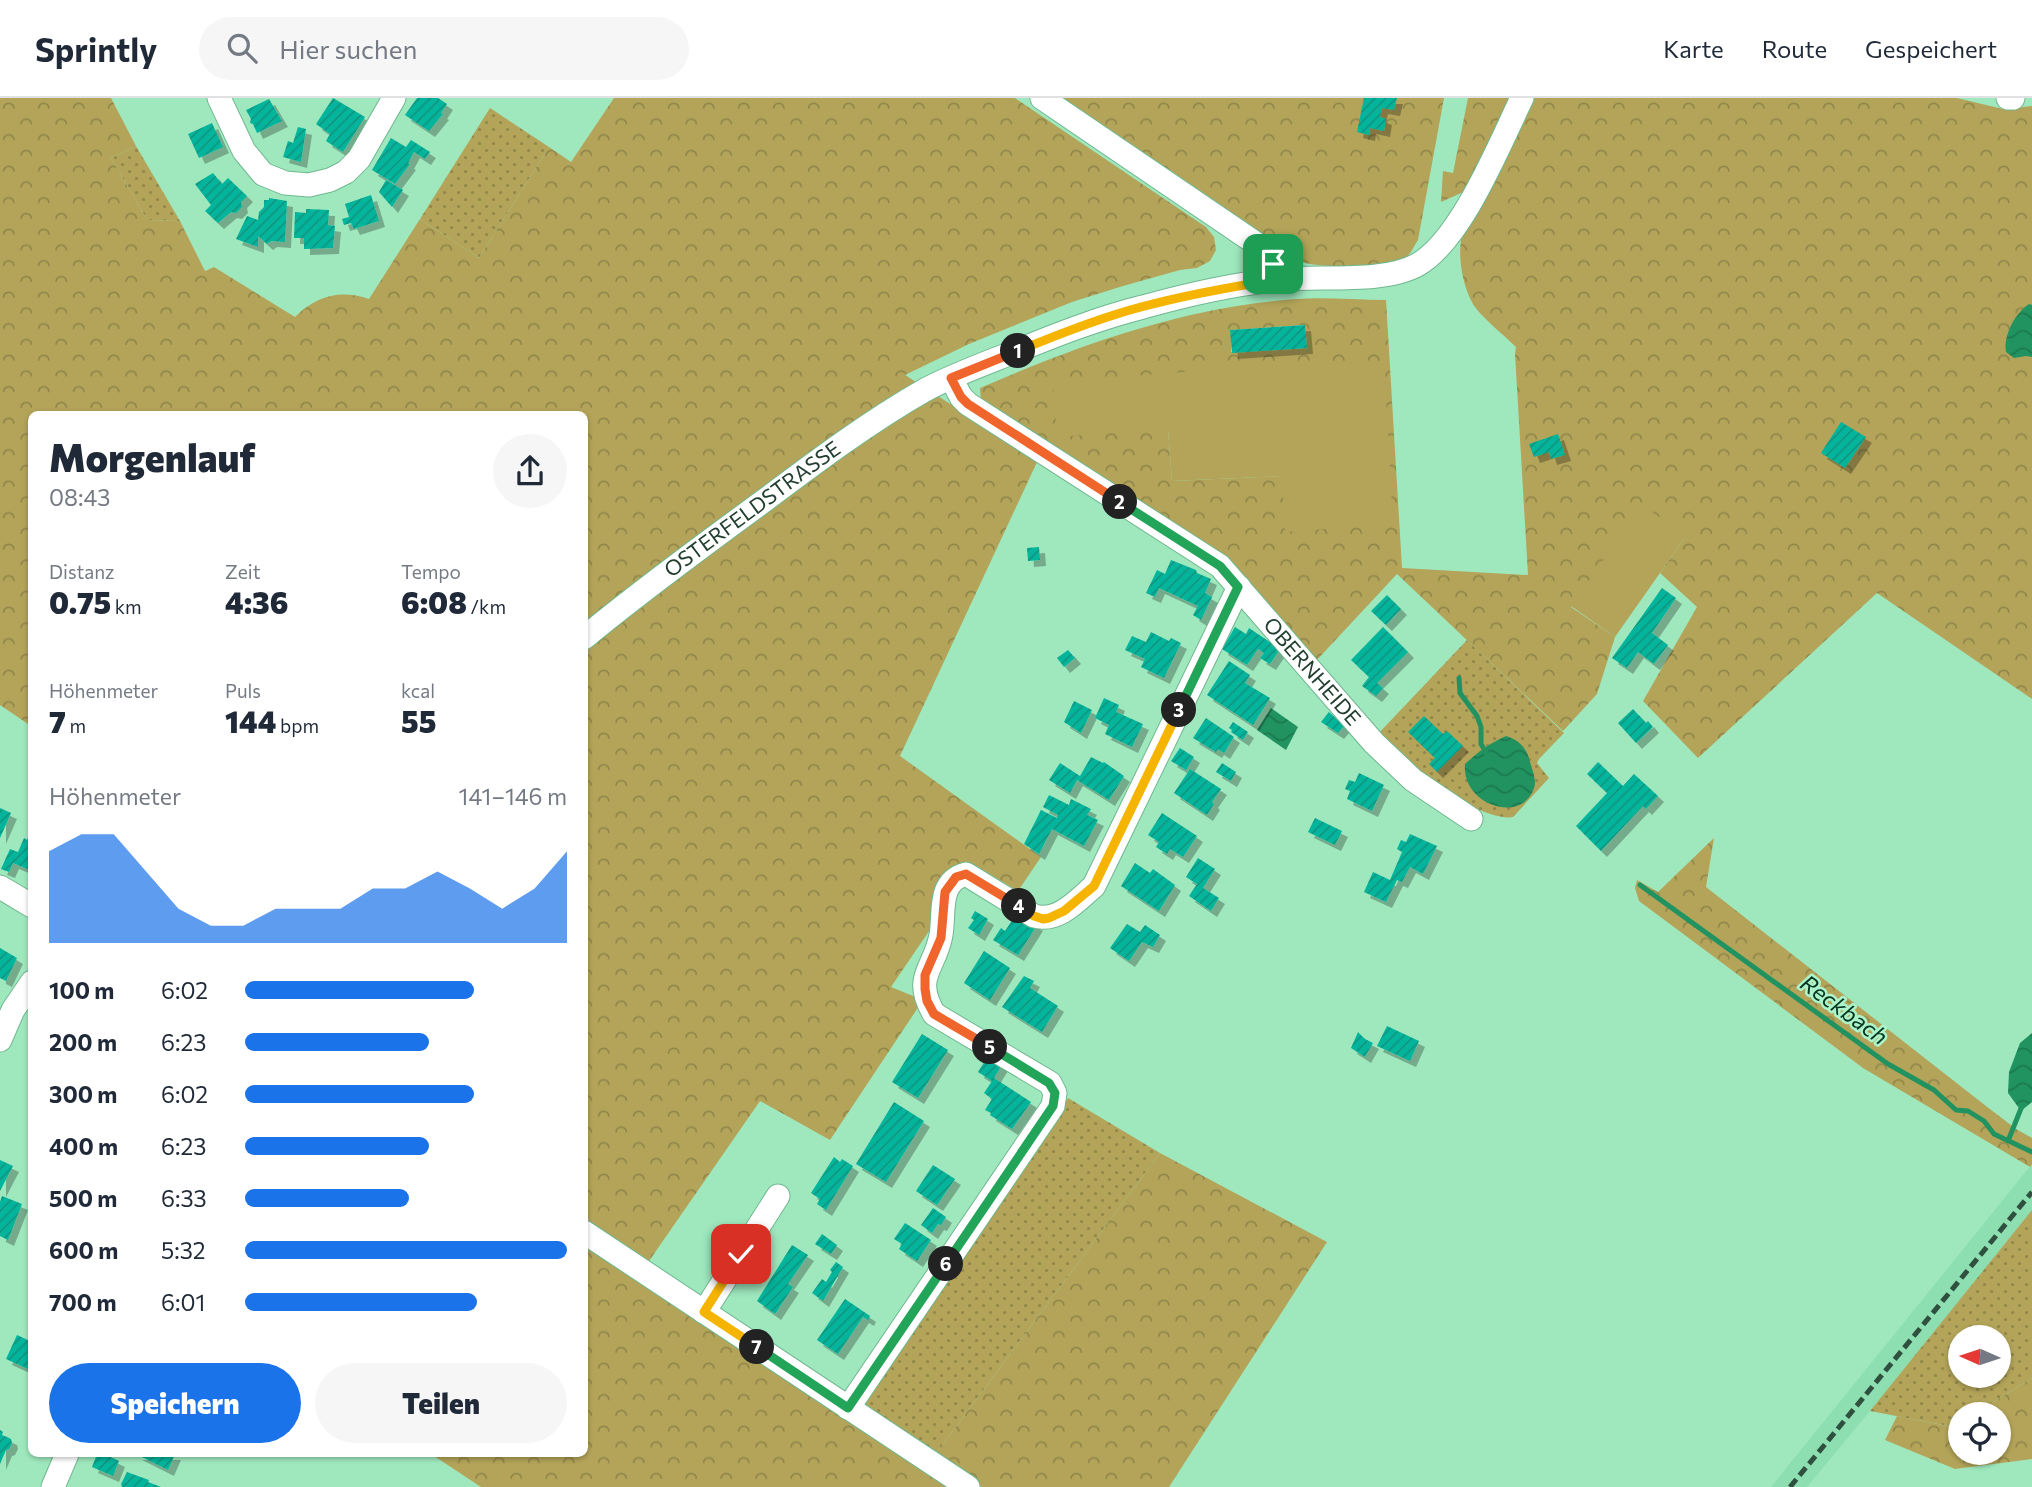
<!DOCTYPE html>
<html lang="de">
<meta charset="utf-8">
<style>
body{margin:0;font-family:Commissioner,sans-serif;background:#f6f6f7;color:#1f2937;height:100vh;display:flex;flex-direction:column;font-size:26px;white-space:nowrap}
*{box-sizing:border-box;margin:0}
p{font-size:23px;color:#747a83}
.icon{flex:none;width:38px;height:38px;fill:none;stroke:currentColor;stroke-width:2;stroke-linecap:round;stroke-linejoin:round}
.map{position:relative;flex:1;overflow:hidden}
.sheet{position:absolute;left:28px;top:313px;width:560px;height:1046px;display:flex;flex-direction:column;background:#fff;border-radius:10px;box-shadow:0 2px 5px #0004}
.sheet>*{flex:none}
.needle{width:46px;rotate:273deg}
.fabs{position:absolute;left:1948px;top:1227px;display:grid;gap:14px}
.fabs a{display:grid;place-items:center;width:63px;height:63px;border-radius:50%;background:#fff;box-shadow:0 2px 5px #0004;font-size:35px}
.pin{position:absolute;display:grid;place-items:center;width:60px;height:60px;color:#fff;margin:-30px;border-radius:14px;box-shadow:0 4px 10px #0006}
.km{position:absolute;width:35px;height:35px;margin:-18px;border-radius:50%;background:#222;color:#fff;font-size:19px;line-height:35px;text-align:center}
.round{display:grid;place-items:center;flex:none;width:74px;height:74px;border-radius:37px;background:#f6f6f7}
.summary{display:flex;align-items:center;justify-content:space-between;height:119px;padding:0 21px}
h1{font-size:38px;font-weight:800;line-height:52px}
.metrics{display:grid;grid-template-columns:repeat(3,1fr);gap:10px;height:119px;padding:7px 21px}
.metrics div{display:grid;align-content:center}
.metrics b{font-size:30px;font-weight:800}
.metrics small{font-size:19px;font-weight:400}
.metrics p{font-size:19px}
.chart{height:196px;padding:14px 21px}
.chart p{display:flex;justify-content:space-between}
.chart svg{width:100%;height:126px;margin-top:7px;fill:#1a73e8;opacity:.7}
.primary-button{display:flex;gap:14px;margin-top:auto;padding:14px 21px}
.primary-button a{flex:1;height:80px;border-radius:42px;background:#1a73e8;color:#fff;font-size:28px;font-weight:800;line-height:80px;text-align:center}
.primary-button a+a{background:#f6f6f7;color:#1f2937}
ul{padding:0 21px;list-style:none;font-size:23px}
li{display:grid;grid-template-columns:112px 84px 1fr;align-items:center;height:52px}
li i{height:18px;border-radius:9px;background:#1a73e8}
header{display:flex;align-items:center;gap:42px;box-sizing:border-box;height:98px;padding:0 35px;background:#fff;border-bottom:2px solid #e0e1e3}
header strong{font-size:33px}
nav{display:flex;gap:38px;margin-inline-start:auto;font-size:24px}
.search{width:490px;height:63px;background:#f6f6f7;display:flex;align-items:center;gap:18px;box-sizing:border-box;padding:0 24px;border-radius:38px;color:#747a83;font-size:26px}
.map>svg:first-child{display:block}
.built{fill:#8ddeb0}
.grass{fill:url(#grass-dots);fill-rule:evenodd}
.forest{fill:url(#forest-crowns);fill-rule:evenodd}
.pitch{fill:#b3a459}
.water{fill:url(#water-waves)}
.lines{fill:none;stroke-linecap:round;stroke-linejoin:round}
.stream{stroke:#219360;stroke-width:5}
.building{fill:url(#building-hatch);filter:url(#shadow)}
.minor-casing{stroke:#6fb78f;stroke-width:25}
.minor{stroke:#fff;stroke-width:23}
.rail{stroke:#2f503e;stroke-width:5;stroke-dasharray:10 5;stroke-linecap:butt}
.split-1-casing{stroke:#fff;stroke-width:14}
.split-2-casing{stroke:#fff;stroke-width:14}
.split-3-casing{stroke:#fff;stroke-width:14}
.split-4-casing{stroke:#fff;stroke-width:14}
.split-5-casing{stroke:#fff;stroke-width:14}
.split-6-casing{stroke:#fff;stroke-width:14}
.split-7-casing{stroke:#fff;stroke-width:14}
.split-8-casing{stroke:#fff;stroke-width:14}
.split-1{stroke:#f5b400;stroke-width:9}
.split-2{stroke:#f0652b;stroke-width:9}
.split-3{stroke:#22a559;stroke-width:9}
.split-4{stroke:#f5b400;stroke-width:9}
.split-5{stroke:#f0652b;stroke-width:9}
.split-6{stroke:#22a559;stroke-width:9}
.split-7{stroke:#22a559;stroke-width:9}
.split-8{stroke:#f5b400;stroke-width:9}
.labels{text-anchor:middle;stroke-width:5;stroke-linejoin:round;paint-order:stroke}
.street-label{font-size:21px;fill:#213e2e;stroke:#acf5cb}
.water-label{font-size:23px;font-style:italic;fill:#063520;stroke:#acf5cb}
</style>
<header>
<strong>Sprintly</strong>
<div class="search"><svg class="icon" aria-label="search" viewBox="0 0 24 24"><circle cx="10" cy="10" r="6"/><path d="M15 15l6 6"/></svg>Hier suchen</div>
<nav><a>Karte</a><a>Route</a><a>Gespeichert</a></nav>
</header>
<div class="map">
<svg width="2032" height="1389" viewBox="0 0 2032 1389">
<defs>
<pattern id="grass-dots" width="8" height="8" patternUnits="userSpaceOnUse" patternTransform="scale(1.75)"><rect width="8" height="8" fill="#b3a459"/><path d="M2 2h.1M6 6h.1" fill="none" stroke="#91874a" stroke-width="1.8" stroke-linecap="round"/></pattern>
<pattern id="forest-crowns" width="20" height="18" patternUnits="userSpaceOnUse" patternTransform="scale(1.75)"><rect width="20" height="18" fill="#b3a459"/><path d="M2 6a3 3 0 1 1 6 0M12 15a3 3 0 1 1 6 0" fill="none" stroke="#91874a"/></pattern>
<pattern id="water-waves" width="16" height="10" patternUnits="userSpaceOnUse" patternTransform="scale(1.75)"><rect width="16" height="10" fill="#219360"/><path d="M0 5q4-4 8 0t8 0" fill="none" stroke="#1c7950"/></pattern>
<pattern id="building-hatch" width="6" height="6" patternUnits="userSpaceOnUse" patternTransform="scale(1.75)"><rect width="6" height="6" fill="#06b59c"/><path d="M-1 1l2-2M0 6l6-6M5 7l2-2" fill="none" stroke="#079580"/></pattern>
<filter id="shadow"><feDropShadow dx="6" dy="6" stdDeviation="0" flood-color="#0004"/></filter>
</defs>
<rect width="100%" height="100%" fill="#9fe8be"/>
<path class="built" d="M2032,1066V1112L1870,1313L1807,1389H1771Z"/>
<path class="grass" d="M490,10L549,49L479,160L420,121Z
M136,48L180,123L147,122L111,60Z
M1467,542L1564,635L1539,661L1537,665L1549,680L1513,719C1495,723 1450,699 1434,687C1414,672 1396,653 1377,637Z
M1068,1000L1160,1055L934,1358L862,1309Z
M2032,1112V1280L1974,1316H1960V1325L1954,1329L1870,1313ZM1960,1239H1998V1278H1960Z"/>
<path class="forest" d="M0,0H111L136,48L111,60L147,122L180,123L205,173L214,169L295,219C316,198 340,191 369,201L420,121L479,160L549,49L571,64L614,0H1015L1206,129L1214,139L1216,152L1210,163L1197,170L1180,172L1123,188L1072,204L969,246L905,277L1038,362L900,658L1041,759L1018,793L974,767L891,889L923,902L830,1042L760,1003L649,1163L585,1122L584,317H32L31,628L0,607Z
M1063,0H1444L1418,142C1414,148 1411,156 1405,160C1387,171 1326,170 1305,165C1300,163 1294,160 1289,158L1208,98Z
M1468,0H1509L1468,92L1441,104L1443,73L1453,75Z
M1531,0H1957L2003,11L2032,8V601L1877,495L1698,660L1643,603L1697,509L1660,475L1686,438L1571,509L1615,539L1597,596L1563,633L1397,476L1315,564L1225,460L981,305L980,290C1081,246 1185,209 1296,201C1325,199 1356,202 1386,202L1402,470L1528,477L1515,256L1516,249C1506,239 1479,217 1473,206C1463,189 1458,161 1461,142ZM1305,227L1306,250L1231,254V232ZM1384,263L1282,378L1172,383L1168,331Z
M1714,740L1706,789L1986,1008L2016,1031L2032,1040V1066L2030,1069L1863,970L1639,803L1635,790L1637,782L1658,794Z
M1160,1055L1327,1144L1169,1389H982L934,1358Z
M585,1144L954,1389H481L431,1356H584Z
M2032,1280V1361L1955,1371L1885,1342L1897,1318L1953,1329L1960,1325V1354H1998V1316H1974Z"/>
<path class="pitch" d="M1384,263L1393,426L1285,434L1282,378L1172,383L1168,331L1057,339L1053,286L1165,275Z
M1642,407L1686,438L1615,539L1571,508Z"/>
<path class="water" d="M2029,206L2032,207V259L2026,258L2014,260L2006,254C2003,238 2015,215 2029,206Z
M1271,610L1298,629L1286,652L1257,632Z
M1506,638C1519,642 1527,650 1530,664C1532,671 1537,683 1534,690C1522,727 1461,707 1465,666C1478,654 1490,645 1506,638Z
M2032,935V1004L2021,1013L2008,995L2009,974L2020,945Z"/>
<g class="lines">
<path class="stream" d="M1459,580L1460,595L1477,618L1481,629V646L1487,656
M1640,787L1888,966L1934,992L1956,1012L1968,1013L1984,1023L1994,1036L2032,1054
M2008,1043L2022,1008"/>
</g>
<path class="building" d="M333,0L365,19L343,54L326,43L330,36L316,26Z
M417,0H438L447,6L441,15L443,16L429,33L405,17Z
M1364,0H1397L1394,12L1382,10L1380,19L1386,21L1384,33L1370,30L1369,37L1357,34Z
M269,1L282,23L257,35L253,26L250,25L251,21L246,12Z
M212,25L223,49L199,60L188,36Z
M298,29L306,31L301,64L283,59L288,43L293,45Z
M391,40L406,49L411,42L430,54L425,61L414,54L408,65L410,66L395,86L372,72Z
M213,75L222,86L228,80L247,98L241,104L242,109L236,115L231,114L218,125L205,113L211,107L195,86Z
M386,82L403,92L392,109L379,94Z
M371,97L379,123L354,131L351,125L344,127L342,121L349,119L345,106Z
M269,100L287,103L285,144L271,143L267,146L258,138V149L236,141L247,118L258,122L259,114L264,109V102H269Z
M306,111L329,112L328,127L335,128L333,150L304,151V140H294L295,114L306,115Z
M1305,227L1307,250L1232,255L1230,232Z
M1841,324L1866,339L1845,370L1821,355Z
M1558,336L1565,357L1551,361L1549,354L1534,359L1529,346Z
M1039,449L1040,462L1028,463L1027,450Z
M1171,462L1196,472L1197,475L1211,481L1205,495L1212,499L1201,522L1193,517L1198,508L1159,490L1155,499L1146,495L1157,472L1165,476Z
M1662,490L1676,500L1652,535L1668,547L1654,566L1638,554L1627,570L1612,560Z
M1387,497L1401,511L1386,527L1371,513Z
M1235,529L1246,536L1249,530L1280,551L1270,566L1260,560L1264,555L1258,551L1247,567L1222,551Z
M1383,529L1408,554L1377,585L1383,590L1376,598L1362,588L1369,579L1351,562Z
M1151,534L1169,543L1171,540L1181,545L1164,580L1141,569L1145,561L1125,552L1132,538L1146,544Z
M1068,552L1075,560L1064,569L1057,560Z
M1229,563L1250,577L1245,585L1270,600L1253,627L1207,597Z
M1104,600L1119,607L1116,614L1143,626L1132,649L1105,636L1109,627L1095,620Z
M1074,603L1092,612L1081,635L1064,624Z
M1633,611L1646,625L1648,623L1653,629L1636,645L1618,625Z
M1329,614L1344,628L1338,635L1321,624Z
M1424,618L1443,636L1447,633L1463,648L1437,674L1429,666L1435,660L1408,634Z
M1206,620L1234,639L1224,655L1218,651L1216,654L1193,640Z
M1233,624L1248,634L1243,642L1231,634L1232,632L1229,630Z
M1180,650L1194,659L1186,672L1171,663Z
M1091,659L1103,665L1104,664L1124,678L1109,702L1077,682L1070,695L1049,682L1060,665L1080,678Z
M1598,664L1623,688L1634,676L1658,698L1646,711L1643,708L1601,753L1576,728L1607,695L1587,676Z
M1222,665L1236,674L1231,683L1216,674Z
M1190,671L1221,691L1212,704L1214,706L1207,717L1174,695Z
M1359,675L1384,687L1372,713L1347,701L1350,693L1345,691L1349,682L1355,684Z
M1049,697L1069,707L1071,701L1091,711L1087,717L1098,722L1084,748L1052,731L1039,756L1024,746L1041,712L1057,720L1058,717L1043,709Z
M0,710L11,715L0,740Z
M1162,715L1197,738L1183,759L1170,751L1167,756L1156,749L1159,744L1148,737Z
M1315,720L1342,733L1335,747L1308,734Z
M32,731V773L13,765L9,774L1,771L10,751L18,754L24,740L27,742Z
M1410,736L1437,748L1423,776L1410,769L1402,784L1397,782L1386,804L1364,794L1373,774L1390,782L1402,754L1397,751L1401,742L1406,744Z
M1198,760L1215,771L1203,790L1219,800L1211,813L1189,798L1197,786L1186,779Z
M1135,765L1150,775L1153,771L1175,787L1159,813L1121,788Z
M975,813L988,821L979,837L968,830L974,822L971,820Z
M1017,815L1037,827L1018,857L993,842L1001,830L1005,833Z
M1127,826L1140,834L1145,827L1160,837L1153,849L1142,844L1129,863L1110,850Z
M0,850L17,860L6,883L0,880Z
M984,853L1010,870L990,902L964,885Z
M1024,878L1034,883L1030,890L1058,908L1042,934L1002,909Z
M1387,928L1419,943L1410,963L1377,948Z
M1358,934L1365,941L1373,945L1365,959L1351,950Z
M922,936L948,952L918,1000L892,984Z
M988,958L1002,967L994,980L1031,1004L1012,1031L990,1017L991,1015L985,1012L992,1001L984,995L992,983L978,974Z
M894,1004L924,1023L886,1084L856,1066Z
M834,1059L840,1064L842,1061L853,1068L826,1112L817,1106L820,1101L811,1095Z
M0,1062L13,1068L0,1093Z
M933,1067L955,1081L937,1107L916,1093Z
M2,1098L22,1106L8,1142L0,1138V1104Z
M933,1110L946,1119L941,1127L938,1126L932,1135L921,1127Z
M905,1125L931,1142L917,1163L899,1151L902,1146L894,1141Z
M822,1136L837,1147L831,1156L815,1146Z
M792,1147L808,1157L788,1186L793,1189L775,1216L757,1203Z
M836,1164L843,1169L823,1203L812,1195L822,1181L826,1184L832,1174L830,1172Z
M845,1201L870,1218L868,1222L863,1219L838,1256L817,1242Z
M17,1237L32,1244V1276L29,1274L30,1272L6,1261Z
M0,1332L3,1334L2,1337L11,1341L12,1345L9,1351L6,1352L0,1366Z
M97,1356H104L119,1363L113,1378L92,1369Z
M136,1356H175L168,1372Z
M127,1374L149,1382L148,1384L161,1389H122L121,1386Z"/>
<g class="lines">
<g class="minor-casing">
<g id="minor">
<path d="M219,0L244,53L263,76L285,85L309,87L330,82L346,74L359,61L394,0"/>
<path d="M1042,0L1267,153L1273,166L1275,182"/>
<path d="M2008,0H2013"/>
<path id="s1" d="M951,280L961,299L968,306L1220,468L1374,645L1413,682L1471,721"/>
<path id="s2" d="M584,540C643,491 704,447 765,402C817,363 869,324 925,292C953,277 984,266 1014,254C1056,237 1099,220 1143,209C1186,197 1232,186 1277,182C1317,177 1383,186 1417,167C1461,143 1500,45 1522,0"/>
<path d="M0,789L32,808"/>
<path d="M0,942L13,912L32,884"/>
<path d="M584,1134L968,1389"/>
<path d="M704,1214L778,1098"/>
<path d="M848,1310L1053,1008L1055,995L1050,985L934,916C912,878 935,871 941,837C945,814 937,784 966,776L1034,818C1058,825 1078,802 1094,788L1239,489"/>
<path d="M53,1389L67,1356"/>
</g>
</g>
<use href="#minor" class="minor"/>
<path class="rail" d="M1790,1389L2032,1094"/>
</g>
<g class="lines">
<g class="split-1-casing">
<path id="split-1" d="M1018,253C1059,236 1099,220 1141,209C1186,197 1230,189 1275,182L1273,166"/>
</g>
<g class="split-2-casing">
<path id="split-2" d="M1018,253L951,280L961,299L968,306L1120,404"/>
</g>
<g class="split-3-casing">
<path id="split-3" d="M1120,404L1220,468L1238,489L1179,612"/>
</g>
<g class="split-4-casing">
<path id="split-4" d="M1019,808L1034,818L1043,821L1049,820L1064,813L1094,788L1179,612"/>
</g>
<g class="split-5-casing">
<path id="split-5" d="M990,949L934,916L927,903L925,891V877L941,840L945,794L956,779L966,776L1019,808"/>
</g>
<g class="split-6-casing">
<path id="split-6" d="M946,1166L1053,1008L1055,995L1049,985L990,949"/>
</g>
<g class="split-7-casing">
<path id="split-7" d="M757,1249L848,1310L946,1166"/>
</g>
<g class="split-8-casing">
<path id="split-8" d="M741,1156L704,1214L757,1249"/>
</g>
<use href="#split-1" class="split-1"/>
<use href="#split-2" class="split-2"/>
<use href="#split-3" class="split-3"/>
<use href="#split-4" class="split-4"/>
<use href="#split-5" class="split-5"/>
<use href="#split-6" class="split-6"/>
<use href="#split-7" class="split-7"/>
<use href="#split-8" class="split-8"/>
</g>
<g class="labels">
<g class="street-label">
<text dy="7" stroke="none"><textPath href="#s2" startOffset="212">OSTERFELDSTRASSE</textPath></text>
<text dy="7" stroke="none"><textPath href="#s1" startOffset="471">OBERNHEIDE</textPath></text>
</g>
<g class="water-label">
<text transform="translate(1844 912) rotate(36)" y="8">Reckbach</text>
</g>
</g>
</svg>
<div class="fabs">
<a><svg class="needle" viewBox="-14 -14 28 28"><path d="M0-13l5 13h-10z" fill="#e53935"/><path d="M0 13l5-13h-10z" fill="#747a83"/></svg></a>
<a><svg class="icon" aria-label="locate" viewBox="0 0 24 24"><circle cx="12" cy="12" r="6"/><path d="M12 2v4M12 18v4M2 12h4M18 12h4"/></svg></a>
</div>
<div class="pin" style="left:1273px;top:166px;background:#1e9e55"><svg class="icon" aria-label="arrive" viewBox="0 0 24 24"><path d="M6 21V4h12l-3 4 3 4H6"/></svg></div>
<div class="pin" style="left:741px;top:1156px;background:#d93025"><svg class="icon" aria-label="check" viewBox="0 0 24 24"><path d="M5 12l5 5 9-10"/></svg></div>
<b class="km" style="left:1018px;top:253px">1</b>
<b class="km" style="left:1120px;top:404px">2</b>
<b class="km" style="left:1179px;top:612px">3</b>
<b class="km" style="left:1019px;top:808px">4</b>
<b class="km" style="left:990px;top:949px">5</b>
<b class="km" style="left:946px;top:1166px">6</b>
<b class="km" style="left:757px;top:1249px">7</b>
<section class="sheet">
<div class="summary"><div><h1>Morgenlauf</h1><p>08:43</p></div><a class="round"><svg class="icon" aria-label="share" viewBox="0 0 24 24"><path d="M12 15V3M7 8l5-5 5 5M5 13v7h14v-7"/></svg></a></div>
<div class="metrics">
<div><p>Distanz</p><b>0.75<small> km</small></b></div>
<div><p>Zeit</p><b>4:36</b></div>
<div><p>Tempo</p><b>6:08<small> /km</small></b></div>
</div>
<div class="metrics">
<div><p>Höhenmeter</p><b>7<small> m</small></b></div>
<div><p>Puls</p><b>144<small> bpm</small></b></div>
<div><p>kcal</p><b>55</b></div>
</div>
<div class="chart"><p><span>Höhenmeter</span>141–146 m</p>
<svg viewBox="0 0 160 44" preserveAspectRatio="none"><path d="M0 44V12L10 6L20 6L30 19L40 32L50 38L60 38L70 32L80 32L90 32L100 25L110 25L120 19L130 25L140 32L150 25L160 12V44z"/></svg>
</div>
<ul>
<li><b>100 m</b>6:02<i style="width:71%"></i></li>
<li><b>200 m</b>6:23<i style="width:57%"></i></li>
<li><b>300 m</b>6:02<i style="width:71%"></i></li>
<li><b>400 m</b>6:23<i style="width:57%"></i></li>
<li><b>500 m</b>6:33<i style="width:51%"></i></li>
<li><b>600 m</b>5:32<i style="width:100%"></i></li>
<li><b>700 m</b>6:01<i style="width:72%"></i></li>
</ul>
<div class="primary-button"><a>Speichern</a><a>Teilen</a></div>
</section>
</div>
